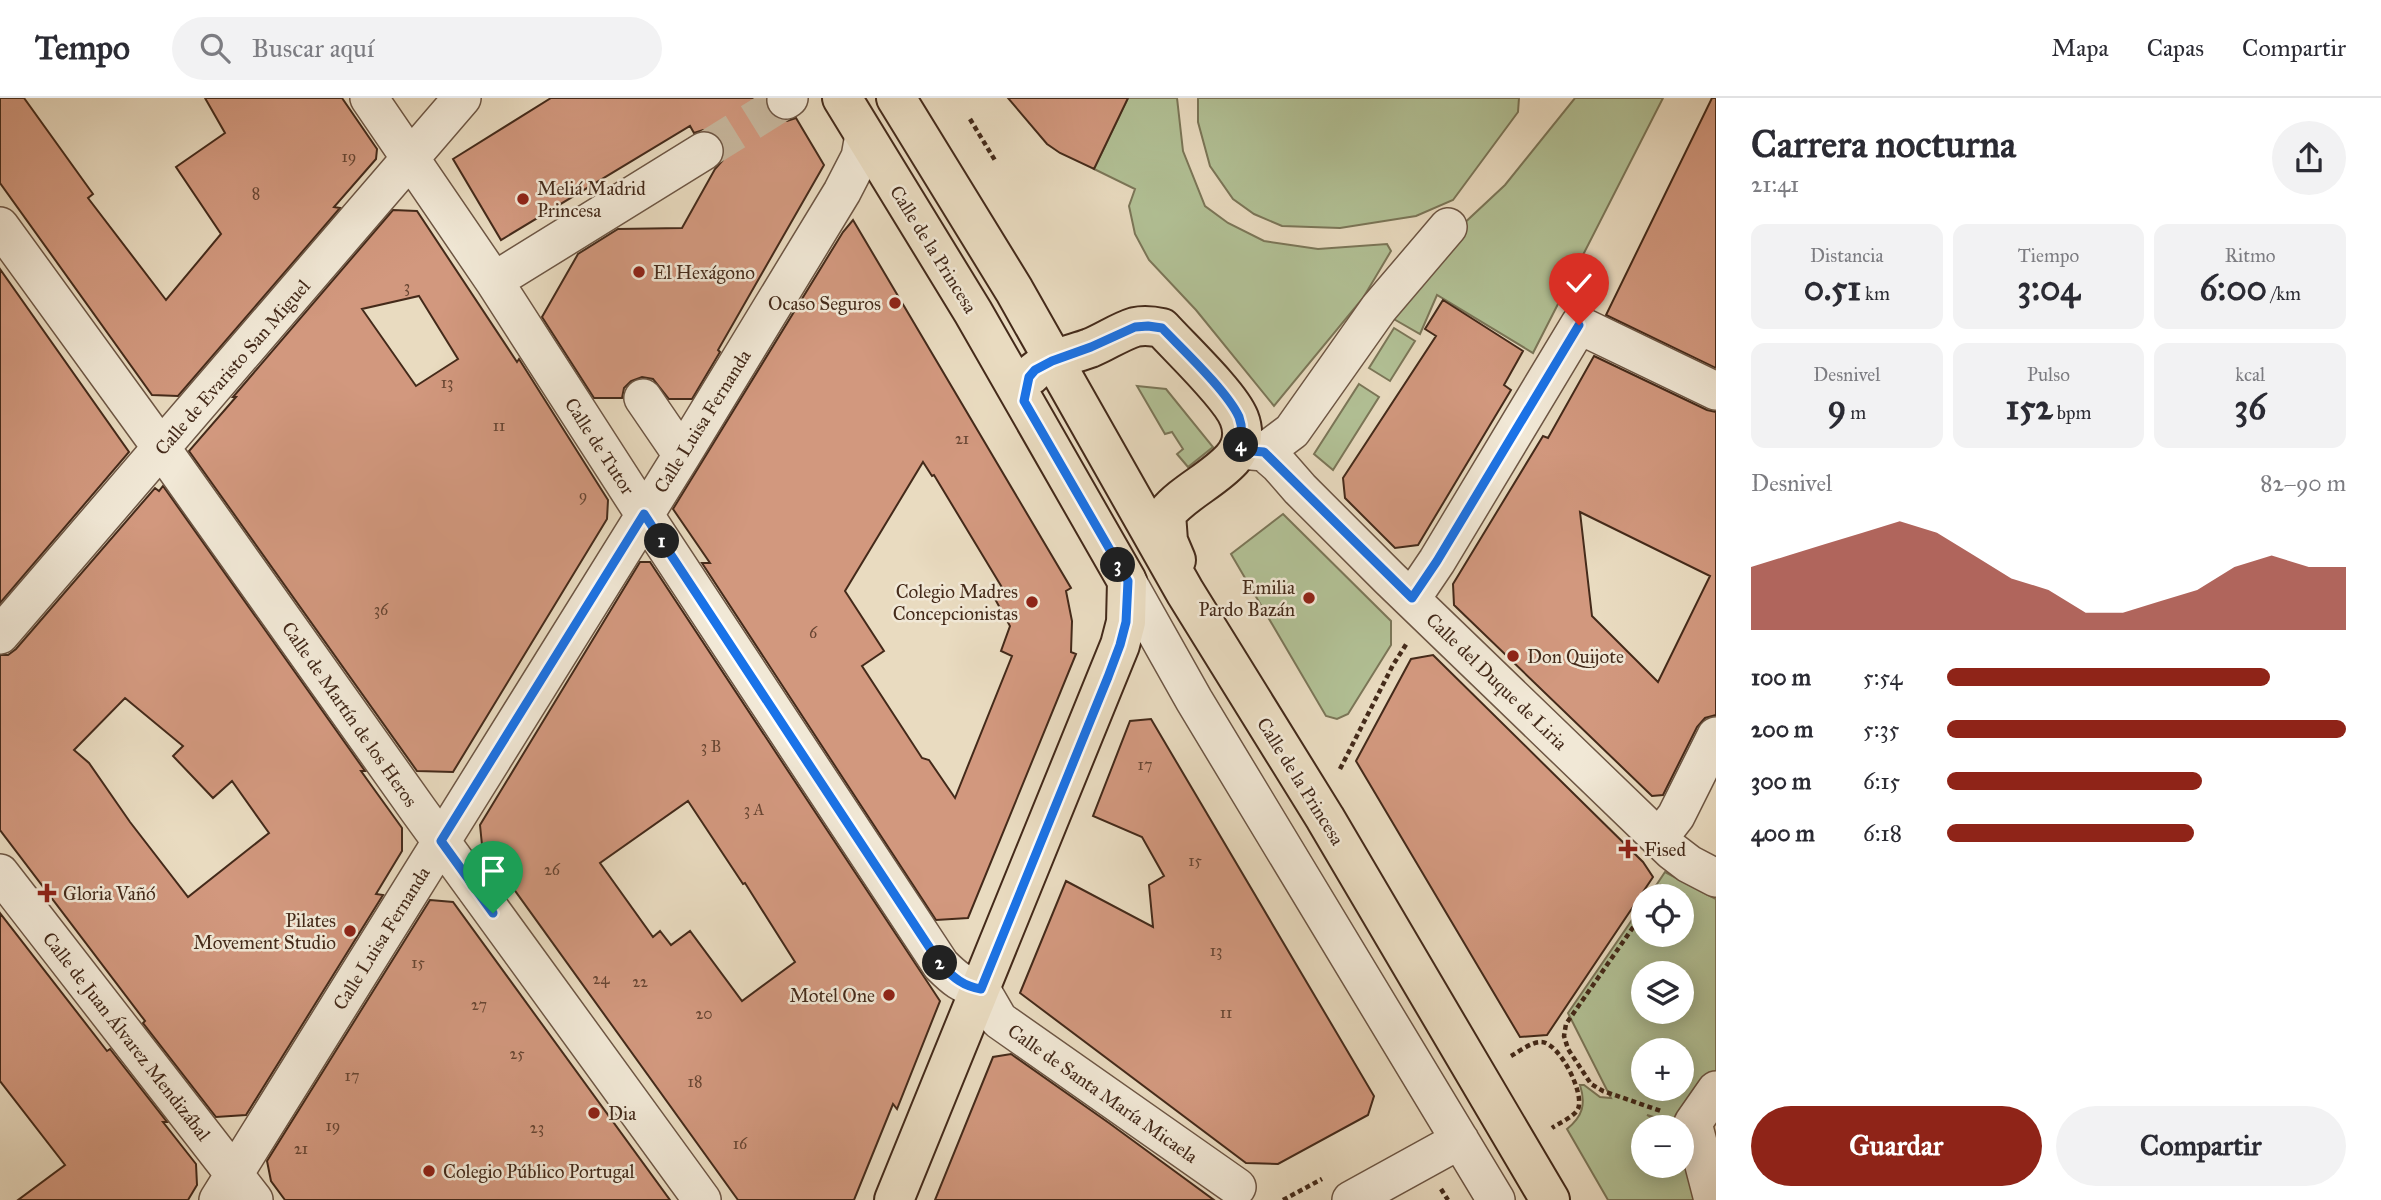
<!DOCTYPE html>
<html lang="es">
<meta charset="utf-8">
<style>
body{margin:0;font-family:"IM FELL Great Primer",serif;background:#f2f2f3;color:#2b2b33;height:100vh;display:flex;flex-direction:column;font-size:26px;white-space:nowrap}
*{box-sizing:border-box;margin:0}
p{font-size:23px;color:#7c7c81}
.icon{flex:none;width:38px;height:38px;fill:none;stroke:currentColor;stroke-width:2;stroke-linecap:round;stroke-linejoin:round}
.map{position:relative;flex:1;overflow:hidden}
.side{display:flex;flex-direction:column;background:#fff;width:665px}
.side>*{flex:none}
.fabs{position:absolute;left:1631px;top:786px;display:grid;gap:14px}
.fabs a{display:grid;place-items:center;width:63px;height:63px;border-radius:50%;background:#fff;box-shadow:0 4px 18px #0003;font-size:35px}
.pin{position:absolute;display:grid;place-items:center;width:60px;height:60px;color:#fff;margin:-72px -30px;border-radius:50% 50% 50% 0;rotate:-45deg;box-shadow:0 0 7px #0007}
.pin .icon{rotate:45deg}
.km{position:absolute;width:35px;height:35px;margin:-18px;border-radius:50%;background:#222;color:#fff;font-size:19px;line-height:35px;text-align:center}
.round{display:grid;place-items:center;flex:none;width:74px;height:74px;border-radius:37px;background:#f2f2f3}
.headline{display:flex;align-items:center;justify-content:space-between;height:119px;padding:0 35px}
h1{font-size:38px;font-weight:700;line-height:52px}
.stats{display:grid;grid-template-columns:repeat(3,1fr);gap:10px;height:119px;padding:7px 35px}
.stats div{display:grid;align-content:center;border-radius:14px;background:#f2f2f3;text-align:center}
.stats b{font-size:35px;font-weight:700}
.stats small{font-size:19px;font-weight:400}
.stats p{font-size:19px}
.chart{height:196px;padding:14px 35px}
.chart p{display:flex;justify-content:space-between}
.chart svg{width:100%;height:126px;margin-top:7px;fill:#8f2418;opacity:.7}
.action{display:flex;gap:14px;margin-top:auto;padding:14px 35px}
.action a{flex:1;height:80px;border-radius:42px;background:#8f2418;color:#fff;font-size:28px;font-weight:700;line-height:80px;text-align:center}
.action a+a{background:#f2f2f3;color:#2b2b33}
ul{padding:0 35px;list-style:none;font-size:23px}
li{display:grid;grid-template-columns:112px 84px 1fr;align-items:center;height:52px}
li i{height:18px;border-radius:9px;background:#8f2418}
header{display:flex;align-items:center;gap:42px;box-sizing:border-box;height:98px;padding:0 35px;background:#fff;border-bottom:2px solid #e1e1e2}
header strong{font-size:33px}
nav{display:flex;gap:38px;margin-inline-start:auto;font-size:24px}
.search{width:490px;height:63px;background:#f2f2f3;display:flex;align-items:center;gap:18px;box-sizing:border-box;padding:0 24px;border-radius:38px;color:#7c7c81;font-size:26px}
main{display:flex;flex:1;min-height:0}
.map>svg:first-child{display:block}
.green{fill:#b2c196;stroke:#7b7658;stroke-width:2;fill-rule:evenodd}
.building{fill:#d2987e;stroke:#442a1a;stroke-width:2;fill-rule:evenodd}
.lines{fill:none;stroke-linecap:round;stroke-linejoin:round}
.minor-tunnel{stroke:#c8b89f;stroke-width:37;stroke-dasharray:37 18;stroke-linecap:butt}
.minor-casing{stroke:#6d5644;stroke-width:40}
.major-casing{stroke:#442a1a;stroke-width:42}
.path{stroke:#442a1a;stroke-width:4.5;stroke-dasharray:5 3.5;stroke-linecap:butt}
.minor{stroke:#f1e8d6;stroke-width:37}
.major{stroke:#e9dbc0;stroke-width:38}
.route-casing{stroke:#fff;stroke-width:14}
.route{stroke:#1a73e8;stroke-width:9}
.poi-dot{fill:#8f2418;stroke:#f1e8d6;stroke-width:2.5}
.labels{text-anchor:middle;stroke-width:5;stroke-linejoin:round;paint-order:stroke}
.number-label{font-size:16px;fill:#684633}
.poi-label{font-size:19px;fill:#442a1a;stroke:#f1e8d6;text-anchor:start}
.street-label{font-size:19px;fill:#442a1a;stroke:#f1e8d6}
</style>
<header>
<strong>Tempo</strong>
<div class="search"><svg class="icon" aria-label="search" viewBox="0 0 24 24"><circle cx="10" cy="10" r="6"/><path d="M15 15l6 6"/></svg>Buscar aquí</div>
<nav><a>Mapa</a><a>Capas</a><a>Compartir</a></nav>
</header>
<main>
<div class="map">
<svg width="1716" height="1102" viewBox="0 0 1716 1102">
<rect width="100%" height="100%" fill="#e9dbc0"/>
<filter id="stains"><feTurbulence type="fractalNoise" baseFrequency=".00286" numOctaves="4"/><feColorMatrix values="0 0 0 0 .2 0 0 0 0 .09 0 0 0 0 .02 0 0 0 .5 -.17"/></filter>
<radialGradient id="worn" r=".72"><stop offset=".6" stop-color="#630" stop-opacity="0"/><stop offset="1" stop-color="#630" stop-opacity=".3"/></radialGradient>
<path class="green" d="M1128,0H1177L1183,53L1205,108L1228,125L1264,143L1318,151L1387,146L1391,153L1363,200L1274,308L1196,212L1149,162L1135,136L1129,108L1135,91L1094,71Z
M1198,0H1519L1518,14L1453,102L1416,118L1340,130L1282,128L1254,116L1233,101L1210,68L1198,24Z
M1575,0H1663L1533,255L1437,197L1420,236L1392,220L1458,131L1505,87Z
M1394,230L1415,243L1390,283L1369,270Z
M1359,286L1379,299L1333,372L1314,356Z
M1137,288L1166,291L1213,349L1188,369L1177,356L1183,351L1172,334L1165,336Z
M1283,416L1391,523V547L1348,616L1337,621L1326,618L1231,456Z
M1665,774L1716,801V995L1694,1031L1647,1017L1668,1029H1643V1068H1682V1048L1695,1102H1608L1567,1031C1583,1018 1586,1006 1580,987H1584L1600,999L1611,1000L1568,915L1643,806V836H1682V798H1649ZM1643,875H1682V914H1643ZM1643,952H1682V990H1643Z"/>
<path class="building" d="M0,0H24L93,96L88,100L166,202L221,136L176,69L225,35L205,0H342L377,51L376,61L334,109L340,110L178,298L152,297L0,85Z
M551,0H766L768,13L776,20L787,23L796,20L824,67L718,252L720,254L692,301H669L653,281L642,279L631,283L624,290L622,300H594L542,219L578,156L618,131L682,130L715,71L723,62L725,52L722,43L713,34L703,32L694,35L690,28L501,142L453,61Z
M1008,0H1128L1094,71L1060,55L1047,46Z
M1712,0H1716V270L1606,217Z
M393,112L417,113L517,264L519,261L608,402L607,421L453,674L417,673L189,353L236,299H233ZM419,198L458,261L416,288L362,211Z
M853,122L1071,490L1066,493L1072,523L1071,554L1076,556L968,820L936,822L702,465H710L673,411L843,134ZM923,364L932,378L934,377L1006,496L995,501L1010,528L1001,553L1012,558L955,700L929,662L922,660L862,568L884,553L845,493Z
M0,171L129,354L0,505Z
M1443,202L1523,253L1504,287L1511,292L1418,447L1395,450L1345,400L1343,380L1436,238L1425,231Z
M1594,258L1707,312L1716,314V617L1705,620L1697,629L1663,697L1652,698L1454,507L1453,486L1543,338L1548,340ZM1580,414L1710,478L1658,584L1592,518Z
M163,388L365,673H361L402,730V753L376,796L383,797L246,1017L216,1019L143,925L145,923L0,732V557H8L16,551L155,390L159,393ZM125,600L183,648L173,658L213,700L232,683L269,735L188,799L130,724L89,665L74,652Z
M640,464H650L940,903L897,1011L893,1006L854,1102H738L482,747L480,727ZM688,703L743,786L745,785L795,864L742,903L690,833L671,847L660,833L653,839L600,765Z
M1433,557L1643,764L1653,779L1547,937L1520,939L1356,663L1411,561Z
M1151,621L1374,998L1368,1017L1278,1066L1246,1065L1020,895L1066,783L1153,829L1149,787L1164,778L1142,739L1093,718L1130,623Z
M430,802L453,804L670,1102H285L271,1083L267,1063Z
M0,815L107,953L110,951L167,1024H163L196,1066L197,1087L188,1102H18L65,1067L0,983Z
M1011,956L1109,1025L1214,1102H935L993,959Z"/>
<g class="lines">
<path class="minor-tunnel" d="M704,53L786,2"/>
<g class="minor-casing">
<path id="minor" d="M369,0L494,183L644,416L941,867C954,880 963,888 981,891L999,922L1237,1089
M786,2L789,0
M0,128L162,351L419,713L702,1102
M494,183L704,53
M643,300L682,357
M1240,352L1264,354L1279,367L1300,391L1389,480L1672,753L1689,766L1716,780
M1264,354L1292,333L1379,210L1448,129
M1127,483L1194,602L1496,1102
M1412,500L1437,463L1579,227L1716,293
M0,537L462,0
M1659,740L1676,718L1716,638
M0,775L254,1102
M218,1102L682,357L842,94L860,59L864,37
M1351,1102L1460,1042
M1713,1102L1693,1025L1716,992"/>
</g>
<g class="major-casing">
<path id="major" d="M842,0L973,214L1127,483L1126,524L1120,547L894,1102
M896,0L1014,192L1185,494L1325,720L1550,1102
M1031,277C1045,261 1071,257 1090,250C1105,244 1119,234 1135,229C1144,227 1153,228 1162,230C1181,251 1230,297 1239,320C1245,335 1242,350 1232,361C1213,382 1184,394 1166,416L1168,443L1176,462"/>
</g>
<path class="path" d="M970,21L996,64
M1340,671L1393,567L1407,545
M1655,798L1662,787
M1643,815L1566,926L1564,938L1568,951L1591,986L1603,993L1661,1013
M1511,958C1520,953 1531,944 1541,944C1559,944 1585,995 1578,1011C1574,1019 1559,1025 1552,1030
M1441,1091L1448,1102
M1283,1102L1322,1081"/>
<use href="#minor" class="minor"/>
<use href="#major" class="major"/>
</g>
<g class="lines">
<g class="route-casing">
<path id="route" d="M493,815L441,743L644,416L941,867C954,880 963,888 981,891L1108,579L1120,547L1126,524L1128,483L1024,303L1029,279L1035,272L1052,263L1091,249L1135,229L1148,228L1162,230C1183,252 1227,293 1239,319C1243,330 1242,340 1240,352L1264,354L1412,500L1437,463L1579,227"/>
</g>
<use href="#route" class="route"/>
</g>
<g class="poi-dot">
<circle cx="523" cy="101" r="7"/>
<circle cx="639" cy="174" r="7"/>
<circle cx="895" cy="205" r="7"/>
<circle cx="1309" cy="500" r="7"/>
<circle cx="1032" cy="504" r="7"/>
<circle cx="1513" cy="558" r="7"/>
<path d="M1624.5 740.5h7v7h7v7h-7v7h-7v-7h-7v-7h7z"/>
<path d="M43.5 784.5h7v7h7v7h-7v7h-7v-7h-7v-7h7z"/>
<circle cx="350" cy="833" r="7"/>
<circle cx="889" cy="897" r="7"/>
<circle cx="594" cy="1015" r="7"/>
<circle cx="429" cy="1073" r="7"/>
</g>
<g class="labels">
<g class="number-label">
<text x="349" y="64">19</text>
<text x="256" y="101">8</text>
<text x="407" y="194">3</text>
<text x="447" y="290">13</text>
<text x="499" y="333">11</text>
<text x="962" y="346">21</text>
<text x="583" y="403">9</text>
<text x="381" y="517">36</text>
<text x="813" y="540">6</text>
<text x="711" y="654">3 B</text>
<text x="1145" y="672">17</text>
<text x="754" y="717">3 A</text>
<text x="1195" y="768">15</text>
<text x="552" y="777">26</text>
<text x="1216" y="858">13</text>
<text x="418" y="870">15</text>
<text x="601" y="886">24</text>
<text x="640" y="889">22</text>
<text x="479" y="912">27</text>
<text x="1226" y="920">11</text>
<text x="704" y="921">20</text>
<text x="517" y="961">25</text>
<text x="352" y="983">17</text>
<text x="695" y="989">18</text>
<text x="333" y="1033">19</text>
<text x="537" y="1035">23</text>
<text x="740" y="1051">16</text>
<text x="301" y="1056">21</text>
</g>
<g class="poi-label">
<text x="537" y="97">Meliá Madrid<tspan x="537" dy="22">Princesa</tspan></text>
<text x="653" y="181">El Hexágono</text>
<text x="881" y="212" text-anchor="end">Ocaso Seguros</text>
<text x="1295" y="496" text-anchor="end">Emilia<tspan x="1295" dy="22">Pardo Bazán</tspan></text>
<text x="1018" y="500" text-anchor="end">Colegio Madres<tspan x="1018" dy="22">Concepcionistas</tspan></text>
<text x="1527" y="565">Don Quijote</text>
<text x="1644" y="758">Fised</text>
<text x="63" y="802">Gloria Vañó</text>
<text x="336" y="829" text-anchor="end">Pilates<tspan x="336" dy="22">Movement Studio</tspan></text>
<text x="875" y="904" text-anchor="end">Motel One</text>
<text x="608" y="1022">Dia</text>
<text x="443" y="1080">Colegio Público Portugal</text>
</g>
<g class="street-label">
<text transform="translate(934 151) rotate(58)" y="7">Calle de la Princesa</text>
<text transform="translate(232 269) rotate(-49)" y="7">Calle de Evaristo San Miguel</text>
<text transform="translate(702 323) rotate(-58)" y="7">Calle Luisa Fernanda</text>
<text transform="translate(600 348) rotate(57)" y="7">Calle de Tutor</text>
<text transform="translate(1497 583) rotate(44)" y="7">Calle del Duque de Liria</text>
<text transform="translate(350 616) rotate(55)" y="7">Calle de Martín de los Heros</text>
<text transform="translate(1301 683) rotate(58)" y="7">Calle de la Princesa</text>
<text transform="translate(381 840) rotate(-58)" y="7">Calle Luisa Fernanda</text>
<text transform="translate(127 938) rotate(52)" y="7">Calle de Juan Álvarez Mendizábal</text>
<text transform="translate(1103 995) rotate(35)" y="7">Calle de Santa María Micaela</text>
</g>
</g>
<rect width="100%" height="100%" filter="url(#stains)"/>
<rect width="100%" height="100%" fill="url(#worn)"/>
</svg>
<div class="fabs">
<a><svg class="icon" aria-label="locate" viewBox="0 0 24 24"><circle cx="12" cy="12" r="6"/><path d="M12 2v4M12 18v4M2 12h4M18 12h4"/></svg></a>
<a><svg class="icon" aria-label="layers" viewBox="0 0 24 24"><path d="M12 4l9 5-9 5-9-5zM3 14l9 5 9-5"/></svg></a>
<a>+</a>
<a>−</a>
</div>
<div class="pin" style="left:493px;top:815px;background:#1e9e55"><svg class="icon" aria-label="arrive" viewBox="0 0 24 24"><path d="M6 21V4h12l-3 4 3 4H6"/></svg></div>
<div class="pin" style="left:1579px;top:227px;background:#d93025"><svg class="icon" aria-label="check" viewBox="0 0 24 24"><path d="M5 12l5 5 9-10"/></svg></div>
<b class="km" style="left:662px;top:443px">1</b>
<b class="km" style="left:940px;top:865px">2</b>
<b class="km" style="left:1118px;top:467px">3</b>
<b class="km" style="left:1241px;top:347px">4</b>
</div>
<section class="side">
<div class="headline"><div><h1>Carrera nocturna</h1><p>21:41</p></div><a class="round"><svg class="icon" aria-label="share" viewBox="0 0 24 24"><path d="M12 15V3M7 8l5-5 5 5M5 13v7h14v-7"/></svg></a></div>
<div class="stats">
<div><p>Distancia</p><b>0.51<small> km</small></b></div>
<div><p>Tiempo</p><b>3:04</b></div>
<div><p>Ritmo</p><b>6:00<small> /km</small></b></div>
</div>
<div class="stats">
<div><p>Desnivel</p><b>9<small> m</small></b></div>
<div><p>Pulso</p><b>152<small> bpm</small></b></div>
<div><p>kcal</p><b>36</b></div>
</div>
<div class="chart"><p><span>Desnivel</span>82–90 m</p>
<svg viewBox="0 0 160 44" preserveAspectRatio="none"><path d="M0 44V22L10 18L20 14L30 10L40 6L50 10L60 18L70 26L80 30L90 38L100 38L110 34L120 30L130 22L140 18L150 22L160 22V44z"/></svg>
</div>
<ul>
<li><b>100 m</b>5:54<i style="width:81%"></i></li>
<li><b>200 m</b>5:35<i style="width:100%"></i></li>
<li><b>300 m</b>6:15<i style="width:64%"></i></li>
<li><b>400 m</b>6:18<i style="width:62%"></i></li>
</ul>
<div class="action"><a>Guardar</a><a>Compartir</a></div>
</section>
</main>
